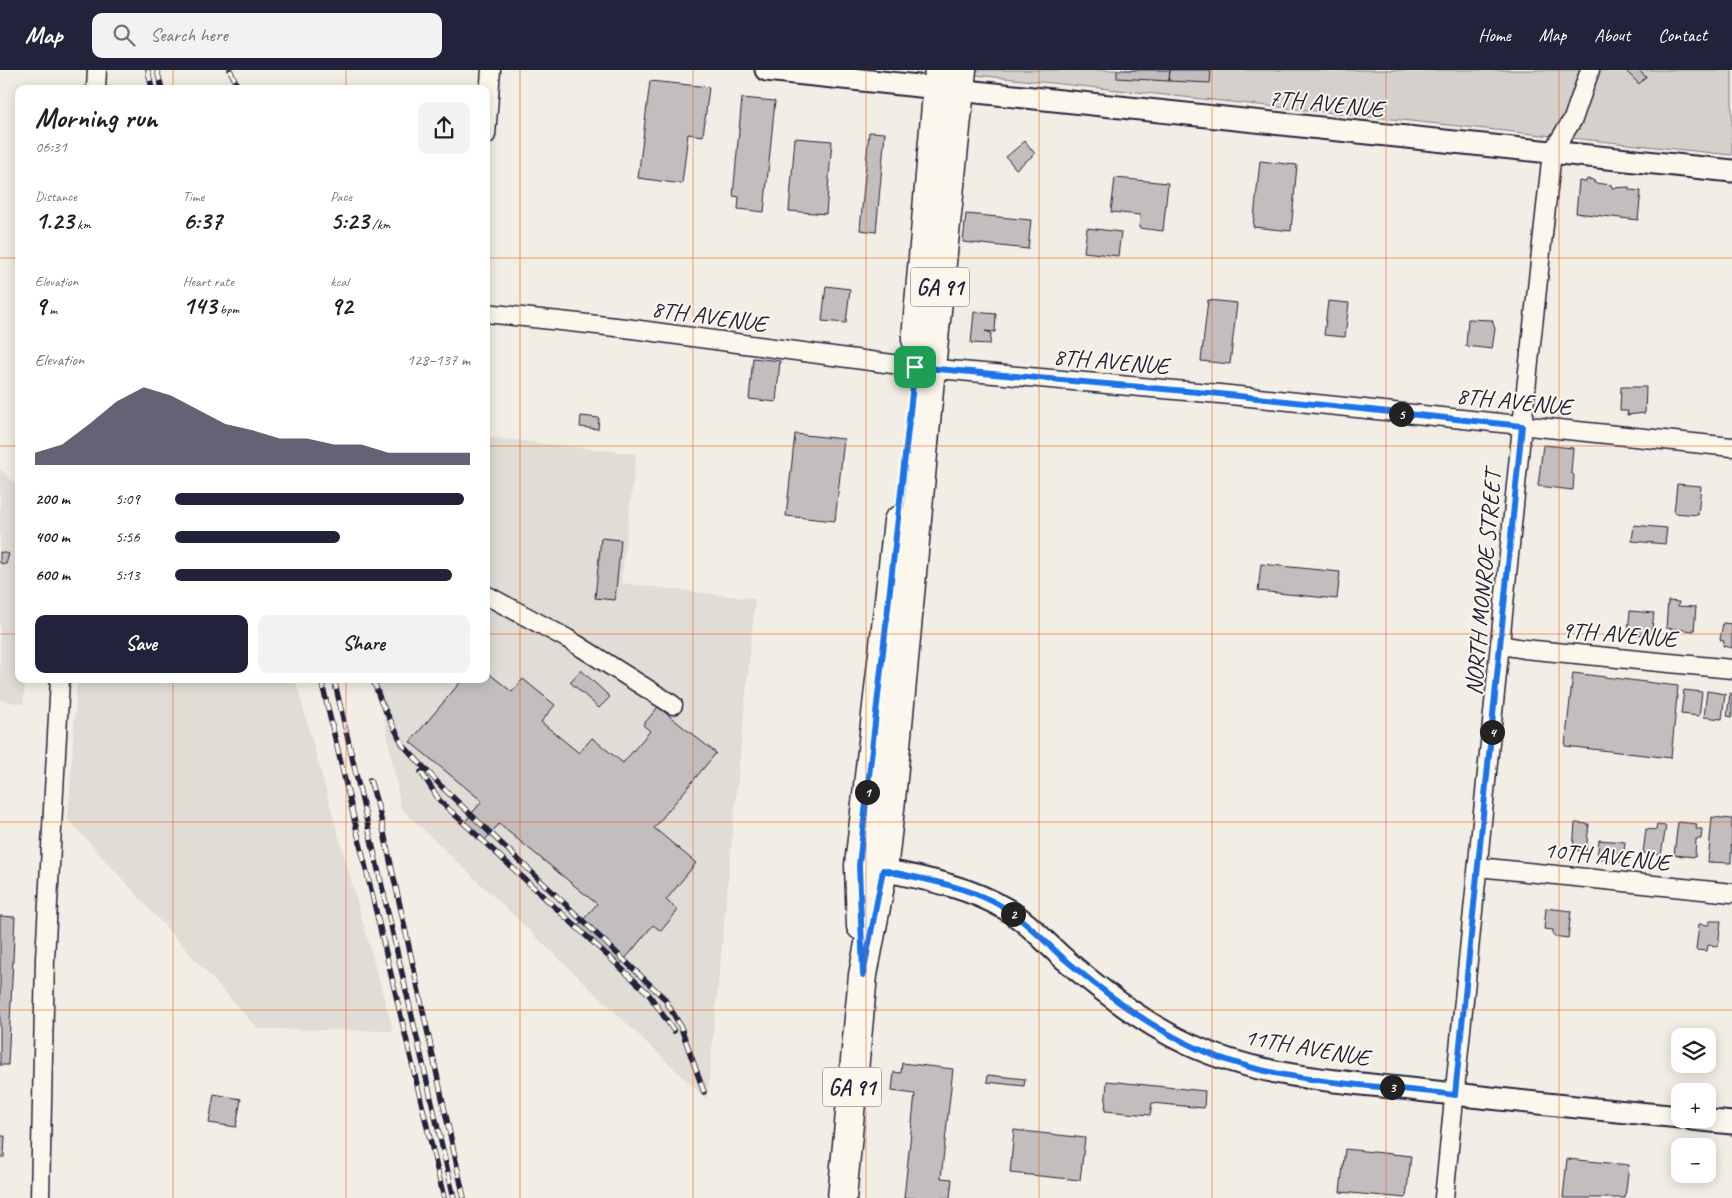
<!DOCTYPE html>
<meta charset="utf-8">
<style>
body{margin:0;font-family:Caveat,sans-serif;background:#f2f2f2;color:#202124;height:100vh;display:flex;flex-direction:column;font-size:19px;white-space:nowrap}
*{box-sizing:border-box;margin:0}
p{font-size:16px;color:#757577}
.icon{flex:none;width:28px;height:28px;fill:none;stroke:currentColor;stroke-width:2;stroke-linecap:round;stroke-linejoin:round}
.map{position:relative;flex:1;overflow:hidden}
.details{position:absolute;left:15px;top:15px;width:475px;height:598px;display:flex;flex-direction:column;background:#fff;border-radius:10px;box-shadow:0 2px 12px #0003}
.details>*{flex:none}
.tools{position:absolute;left:1671px;top:958px;display:grid;gap:10px}
.tools a{display:grid;place-items:center;width:45px;height:45px;border-radius:10px;background:#fff;box-shadow:0 2px 12px #0003;font-size:25px}
.pin{position:absolute;display:grid;place-items:center;width:42px;height:42px;color:#fff;margin:-21px;border-radius:10px;box-shadow:0 2px 8px #0006}
.km{position:absolute;width:25px;height:25px;margin:-12px;border-radius:50%;background:#222;color:#fff;font-size:14px;line-height:25px;text-align:center}
.round{display:grid;place-items:center;flex:none;width:52px;height:52px;border-radius:10px;background:#f2f2f2}
.head{display:flex;align-items:center;justify-content:space-between;height:85px;padding:0 20px}
h1{font-size:28px;font-weight:700;line-height:38px}
.metrics{display:grid;grid-template-columns:repeat(3,1fr);gap:8px;height:85px;padding:5px 20px}
.metrics div{display:grid;align-content:center}
.metrics b{font-size:25px;font-weight:700}
.metrics small{font-size:14px;font-weight:400}
.metrics p{font-size:14px}
.chart{height:140px;padding:10px 20px}
.chart p{display:flex;justify-content:space-between}
.chart svg{width:100%;height:90px;margin-top:5px;fill:#22223b;opacity:.7}
.action{display:flex;gap:10px;margin-top:auto;padding:10px 20px}
.action a{flex:1;height:58px;border-radius:10px;background:#22223b;color:#fff;font-size:20px;font-weight:700;line-height:58px;text-align:center}
.action a+a{background:#f2f2f2;color:#202124}
ul{padding:0 20px;list-style:none;font-size:16px}
li{display:grid;grid-template-columns:80px 60px 1fr;align-items:center;height:38px}
li i{height:12px;border-radius:6px;background:#22223b}
header{display:flex;align-items:center;gap:30px;box-sizing:border-box;height:70px;padding:0 25px;background:#22223b;color:#fff}
header strong{font-size:24px}
nav{display:flex;gap:28px;margin-inline-start:auto;font-size:18px}
.search{width:350px;height:45px;background:#f2f2f2;display:flex;align-items:center;gap:12px;box-sizing:border-box;padding:0 18px;border-radius:10px;color:#757577;font-size:19px}
.map>svg:first-child{display:block}
.built{fill:#e0dcd6}
.green{fill:#d4d1cc;stroke:#7b7a84}
.building{fill:#c2bebe;stroke:#22223b}
.lines{fill:none;stroke-linecap:round;stroke-linejoin:round}
.minor-casing{stroke:#22223b;stroke-width:21}
.tertiary-casing{stroke:#22223b;stroke-width:25}
.primary-casing{stroke:#22223b;stroke-width:31}
.minor{stroke:#fbf7ec;stroke-width:18}
.tertiary{stroke:#fbf7ec;stroke-width:21}
.primary{stroke:#fbf7ec;stroke-width:28}
.rail-casing{stroke:#22223b;stroke-width:5.5}
.rail{stroke:#fbf7ec;stroke-width:4;stroke-dasharray:11;stroke-linecap:butt}
.route-casing{stroke:#fff;stroke-width:10}
.route{stroke:#1a73e8;stroke-width:6}
.grid{fill:none;stroke:#e8590c;stroke-width:1;stroke-opacity:0.55}
.labels{text-anchor:middle;stroke-width:4;stroke-linejoin:round;paint-order:stroke}
.shield{fill:#fbf7ec;stroke:#636270;stroke-width:1}
.shield-label{font-size:22px;font-weight:bold;fill:#22223b}
.street-label{font-size:24px;fill:#22223b;stroke:#fbf7ec}
</style>
<header>
<strong>Map</strong>
<div class="search"><svg class="icon" aria-label="search" viewBox="0 0 24 24"><circle cx="10" cy="10" r="6"/><path d="M15 15l6 6"/></svg>Search here</div>
<nav><a>Home</a><a>Map</a><a>About</a><a>Contact</a></nav>
</header>
<div class="map">
<svg width="1732" height="1128" viewBox="0 0 1732 1128">
<rect width="100%" height="100%" fill="#f2eee5"/>
<filter id="ink" filterUnits="userSpaceOnUse"><feTurbulence type="fractalNoise" baseFrequency=".02" numOctaves="2"/><feDisplacementMap in="SourceGraphic" scale="10" xChannelSelector="R" yChannelSelector="G"/><feConvolveMatrix kernelMatrix="1 2 1 2 8 2 1 2 1" color-interpolation-filters="sRGB"/></filter>
<g filter="url(#ink)">
<path class="built" d="M486,367L636,384L621,513L755,529L707,1030L401,738L377,609H486Z
M0,399L19,417V609H26L23,634L0,630Z
M77,609H295L393,961L258,959L68,749Z"/>
<path class="green" d="M976,0H1732V85L976,5Z"/>
<path class="building" d="M1117,0H1170L1169,11L1117,8Z
M1170,0H1211L1210,13L1169,11Z
M1629,0H1638L1646,7L1639,14L1627,2Z
M650,11L709,17L703,66L688,64L682,114L638,108Z
M742,28L775,31L764,142L738,139L739,127L733,126Z
M869,62L885,63L876,162L860,160Z
M795,68L832,71L826,144L789,141Z
M1025,71L1035,84L1016,99L1006,87Z
M1260,91L1297,95L1291,161L1253,157Z
M1115,108L1168,113L1163,161L1139,158L1140,145L1111,142Z
M1587,109L1594,110V113L1612,115V118L1629,117V120L1641,121L1638,150L1576,143L1579,111L1586,112Z
M966,144L1031,150L1028,179L963,172Z
M1087,158L1121,162L1118,186L1084,182Z
M826,216L850,219L846,253L822,251Z
M1208,230L1237,233L1230,294L1201,291Z
M1328,231L1349,233L1345,267L1324,265Z
M974,242L996,244L995,262L985,261L991,263L990,274L971,273Z
M1468,249L1492,250L1495,259L1492,279L1466,276Z
M753,288L780,291L776,332L749,329Z
M1621,317H1646L1645,343L1627,345L1628,341H1620Z
M581,346L599,348L598,359L580,357Z
M795,364L844,369L835,451L786,446Z
M1543,375L1573,378L1571,403L1574,405L1573,420L1538,416Z
M1677,414L1701,416L1698,445L1674,443Z
M1634,455L1667,458L1665,474L1632,471Z
M601,468L621,470L615,530L595,528Z
M0,482L9,484L6,494L0,493Z
M1261,494L1340,502L1337,529L1258,521Z
M1668,531L1679,532L1678,536L1696,537L1694,561L1666,558Z
M1630,541L1654,543L1651,566L1628,563Z
M1723,553L1732,554V578L1723,576L1724,571L1720,570Z
M581,600L610,627L599,638L570,612Z
M486,601L512,622L523,609L555,635L541,652L579,683L592,668L623,693L650,661L643,655L658,637L716,683L654,758L696,793L666,830L678,840L661,861L653,855L621,894L576,858L597,834L499,754L485,770L464,753L482,731L410,672L463,609H486Z
M1573,603L1678,616L1671,688L1565,676Z
M1684,620L1702,622L1699,646L1681,644Z
M1707,621L1725,624L1722,649L1704,647Z
M1730,623L1732,624V647L1727,646Z
M1712,747L1732,749L1731,793L1708,792Z
M1678,752L1697,754L1696,759H1702L1701,769H1696L1695,787L1674,785Z
M1575,753L1589,754L1586,781L1573,780Z
M1657,755L1666,756L1661,785L1643,783L1646,759L1656,760Z
M1599,770L1625,772L1623,792L1597,790Z
M1546,838L1571,841L1568,868L1553,866V860L1544,859Z
M0,846L15,847L8,995H0Z
M1710,851H1721L1718,876L1708,875L1707,881L1696,880L1699,854L1709,855Z
M902,993L953,999L941,1108L952,1109L950,1128H904L915,1024L892,1021L894,1002L901,1003Z
M988,1005L1025,1009L1024,1016L987,1012Z
M1107,1011L1205,1021L1204,1038L1152,1033L1150,1045L1105,1041Z
M214,1024L241,1029L236,1057L209,1053Z
M1014,1060L1085,1068L1080,1110L1010,1103Z
M0,1066H5L4,1087H0Z
M1345,1079L1411,1086L1406,1128L1340,1122Z
M1567,1089L1629,1095L1625,1128H1563Z"/>
<g class="lines">
<g class="minor-casing">
<path id="minor" d="M96,19L97,0
M486,65L491,0
M486,243L625,258L915,297L1220,324L1732,377
M486,525L568,569L673,635
M1501,575L1524,579L1732,599
M1478,797L1732,823
M40,1128L45,889L60,609
M1444,1128L1522,356L1552,82L1573,49L1590,0"/>
</g>
<g class="tertiary-casing">
<path id="tertiary" d="M766,0L1732,101
M868,797C915,807 964,814 1006,839C1028,852 1043,870 1062,887C1099,919 1143,953 1188,974C1260,1008 1340,1011 1418,1020C1506,1030 1593,1039 1680,1047
M1692,1049L1732,1053"/>
</g>
<g class="primary-casing">
<path id="primary" d="M916,269L939,0
M861,856L859,795L898,451
M842,1128L863,905L883,800L891,730L931,298L962,0"/>
</g>
<use href="#minor" class="minor"/>
<use href="#tertiary" class="tertiary"/>
<use href="#primary" class="primary"/>
<g class="rail-casing">
<path id="rail" d="M148,0L152,19
M157,0L162,19
M230,0L239,19
M321,609L444,1128
M334,609L454,1128
M373,609L381,632L403,675L442,717L664,928L680,955L704,1022
M421,702L440,731L648,923L674,961
M370,710L379,740L464,1128"/>
</g>
<use href="#rail" class="rail"/>
</g>
</g>
<g class="lines" filter="url(#ink)">
<g class="route-casing">
<path id="route" d="M915,297L1220,324L1522,356L1455,1025C1365,1013 1268,1015 1186,973C1141,951 1100,919 1062,887C1039,866 1020,845 992,831C958,814 920,809 883,800L863,905L859,795Z"/>
</g>
<use href="#route" class="route"/>
</g>
<path class="grid" d="M173,0V19M346,0V19M520,0V1128M693,0V1128M866,0V1128M1039,0V1128M1212,0V1128M1386,0V1128M1559,0V1128M0,188H19M486,188H1732M0,376H19M486,376H1732M0,564H19M486,564H1732M173,609V1128M346,609V1128M0,752H1732M0,940H1732"/>
<g class="labels">
<g class="shield">
<rect x="911" y="197.5" width="58" height="39" rx="4"/>
<rect x="823" y="997.5" width="58" height="39" rx="4"/>
</g>
<g class="shield-label">
<text x="940" y="225">GA 91</text>
<text x="852" y="1025">GA 91</text>
</g>
<g class="street-label">
<text transform="translate(1326 33) rotate(6)" y="8">7TH AVENUE</text>
<text transform="translate(709 246) rotate(8)" y="8">8TH AVENUE</text>
<text transform="translate(1111 291) rotate(5)" y="8">8TH AVENUE</text>
<text transform="translate(1514 331) rotate(6)" y="8">8TH AVENUE</text>
<text transform="translate(1483 513) rotate(-85)" y="8">NORTH MONROE STREET</text>
<text transform="translate(1619 564) rotate(5)" y="8">9TH AVENUE</text>
<text transform="translate(1607 786) rotate(6)" y="8">10TH AVENUE</text>
<text transform="translate(1307 977) rotate(10)" y="8">11TH AVENUE</text>
</g>
</g>
</svg>
<div class="tools">
<a><svg class="icon" aria-label="layers" viewBox="0 0 24 24"><path d="M12 4l9 5-9 5-9-5zM3 14l9 5 9-5"/></svg></a>
<a>+</a>
<a>−</a>
</div>
<div class="pin" style="left:915px;top:297px;background:#1e9e55"><svg class="icon" aria-label="arrive" viewBox="0 0 24 24"><path d="M6 21V4h12l-3 4 3 4H6"/></svg></div>
<b class="km" style="left:867px;top:722px">1</b>
<b class="km" style="left:1013px;top:844px">2</b>
<b class="km" style="left:1392px;top:1017px">3</b>
<b class="km" style="left:1492px;top:662px">4</b>
<b class="km" style="left:1401px;top:344px">5</b>
<section class="details">
<div class="head"><div><h1>Morning run</h1><p>06:31</p></div><a class="round"><svg class="icon" aria-label="share" viewBox="0 0 24 24"><path d="M12 15V3M7 8l5-5 5 5M5 13v7h14v-7"/></svg></a></div>
<div class="metrics">
<div><p>Distance</p><b>1.23<small> km</small></b></div>
<div><p>Time</p><b>6:37</b></div>
<div><p>Pace</p><b>5:23<small> /km</small></b></div>
</div>
<div class="metrics">
<div><p>Elevation</p><b>9<small> m</small></b></div>
<div><p>Heart rate</p><b>143<small> bpm</small></b></div>
<div><p>kcal</p><b>92</b></div>
</div>
<div class="chart"><p><span>Elevation</span>128–137 m</p>
<svg viewBox="0 0 160 44" preserveAspectRatio="none"><path d="M0 44V38L10 34L20 24L30 13L40 6L50 10L60 17L70 24L80 27L90 31L100 31L110 34L120 34L130 38L140 38L150 38L160 38V44z"/></svg>
</div>
<ul>
<li><b>200 m</b>5:09<i style="width:98%"></i></li>
<li><b>400 m</b>5:56<i style="width:56%"></i></li>
<li><b>600 m</b>5:13<i style="width:94%"></i></li>
</ul>
<div class="action"><a>Save</a><a>Share</a></div>
</section>
</div>
